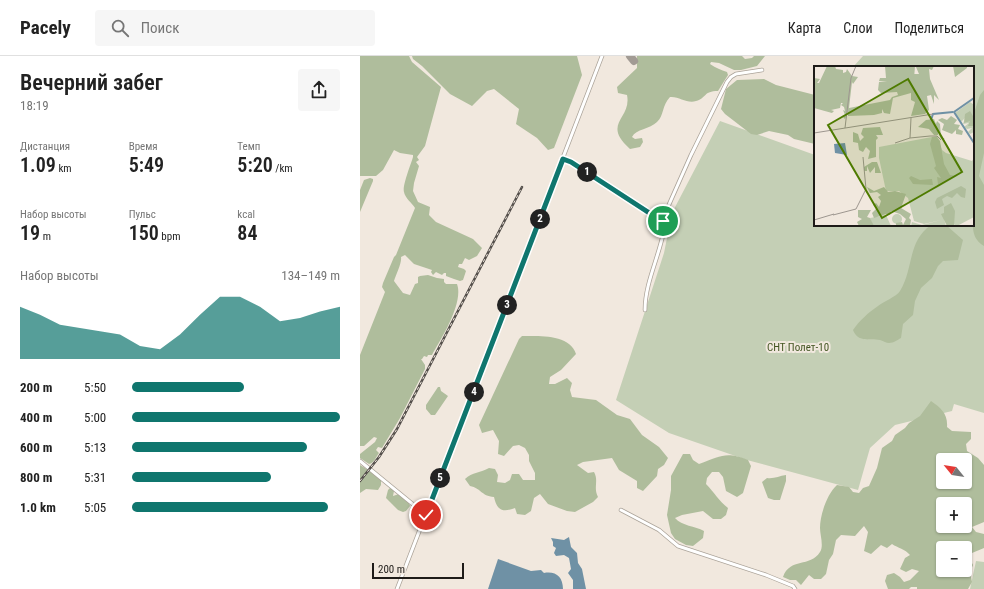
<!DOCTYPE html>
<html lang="ru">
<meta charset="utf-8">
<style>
body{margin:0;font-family:"Roboto Condensed",sans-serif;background:#f6f6f6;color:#222;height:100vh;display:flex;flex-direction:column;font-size:15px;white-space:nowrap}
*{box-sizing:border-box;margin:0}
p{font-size:13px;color:#767676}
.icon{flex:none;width:22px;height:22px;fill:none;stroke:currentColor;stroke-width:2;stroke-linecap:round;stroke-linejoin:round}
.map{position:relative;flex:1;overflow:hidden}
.details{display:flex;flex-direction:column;background:#fff;width:360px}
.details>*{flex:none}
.needle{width:26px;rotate:300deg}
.controls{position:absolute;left:576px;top:397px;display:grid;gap:8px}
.controls a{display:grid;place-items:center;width:36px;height:36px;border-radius:4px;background:#fff;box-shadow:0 1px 3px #0004;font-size:20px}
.scale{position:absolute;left:12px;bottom:10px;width:92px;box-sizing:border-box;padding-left:4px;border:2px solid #1e1b18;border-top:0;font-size:11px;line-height:14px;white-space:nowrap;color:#1e1b18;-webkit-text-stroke:3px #f1e8de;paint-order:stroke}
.pin{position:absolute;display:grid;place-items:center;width:34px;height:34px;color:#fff;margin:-17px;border:2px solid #fff;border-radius:50%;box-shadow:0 1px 4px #0007}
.km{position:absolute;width:20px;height:20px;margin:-10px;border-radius:50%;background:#222;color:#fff;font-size:11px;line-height:20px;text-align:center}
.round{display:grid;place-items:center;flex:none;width:42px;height:42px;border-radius:4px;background:#f6f6f6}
.head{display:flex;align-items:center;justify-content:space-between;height:68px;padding:0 20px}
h1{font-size:22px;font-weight:600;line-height:30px}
.figures{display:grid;grid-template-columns:repeat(3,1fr);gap:6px;height:68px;padding:4px 20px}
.figures div{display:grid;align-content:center}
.figures b{font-size:20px;font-weight:600}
.figures small{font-size:11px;font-weight:400}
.figures p{font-size:11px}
.chart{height:112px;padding:8px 20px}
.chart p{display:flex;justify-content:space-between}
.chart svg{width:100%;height:72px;margin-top:4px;fill:#0f766e;opacity:.7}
ul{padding:0 20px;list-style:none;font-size:13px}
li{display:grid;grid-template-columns:64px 48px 1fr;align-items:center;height:30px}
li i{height:10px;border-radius:5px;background:#0f766e}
header{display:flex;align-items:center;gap:24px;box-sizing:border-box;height:56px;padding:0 20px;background:#fff;border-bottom:1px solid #e0e0e0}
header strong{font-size:19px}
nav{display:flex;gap:22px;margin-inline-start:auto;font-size:14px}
.search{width:280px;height:36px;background:#f6f6f6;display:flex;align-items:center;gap:10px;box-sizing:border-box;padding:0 14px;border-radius:4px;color:#767676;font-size:15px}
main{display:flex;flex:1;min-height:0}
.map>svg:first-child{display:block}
.green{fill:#c4cfb5}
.forest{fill:#afbd9c;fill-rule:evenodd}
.water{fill:#6f91a5}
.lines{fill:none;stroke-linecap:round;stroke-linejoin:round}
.taxiway{stroke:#a29b94;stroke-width:8}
.minor-casing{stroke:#aba399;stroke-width:4.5}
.minor{stroke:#fff;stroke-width:3}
.rail-casing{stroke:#534e4a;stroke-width:2.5}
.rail{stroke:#f1e8de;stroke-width:1;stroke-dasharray:3;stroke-linecap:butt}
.route-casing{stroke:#fff;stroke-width:8}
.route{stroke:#0f766e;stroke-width:5}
.labels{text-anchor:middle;stroke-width:4;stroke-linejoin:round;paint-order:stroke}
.park-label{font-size:11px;fill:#445623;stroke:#f1e8de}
.inset-river{fill:none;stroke:#6f91a5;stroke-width:2}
.inset-road{fill:none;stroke:#9d968f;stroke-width:1}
.view{fill:#4e7b00;fill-opacity:0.15;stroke:#4e7b00;stroke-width:2}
.inset-edge{fill:none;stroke:#1e1b18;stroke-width:2}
</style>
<header>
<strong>Pacely</strong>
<div class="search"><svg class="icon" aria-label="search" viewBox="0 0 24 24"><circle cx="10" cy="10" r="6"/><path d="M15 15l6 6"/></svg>Поиск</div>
<nav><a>Карта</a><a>Слои</a><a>Поделиться</a></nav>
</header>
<main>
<section class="details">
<div class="head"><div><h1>Вечерний забег</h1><p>18:19</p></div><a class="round"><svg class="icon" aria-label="share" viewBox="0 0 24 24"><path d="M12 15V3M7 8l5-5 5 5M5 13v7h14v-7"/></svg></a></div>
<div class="figures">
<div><p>Дистанция</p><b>1.09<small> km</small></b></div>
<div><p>Время</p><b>5:49</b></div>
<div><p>Темп</p><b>5:20<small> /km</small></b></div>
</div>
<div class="figures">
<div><p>Набор высоты</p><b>19<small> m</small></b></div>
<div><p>Пульс</p><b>150<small> bpm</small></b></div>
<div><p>kcal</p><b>84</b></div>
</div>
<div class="chart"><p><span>Набор высоты</span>134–149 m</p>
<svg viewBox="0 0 160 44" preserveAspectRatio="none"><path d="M0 44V12L10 17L20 23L30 25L40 27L50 29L60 36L70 38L80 29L90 17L100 6L110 6L120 12L130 21L140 19L150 15L160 12V44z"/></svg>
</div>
<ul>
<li><b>200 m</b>5:50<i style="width:54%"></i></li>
<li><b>400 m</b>5:00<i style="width:100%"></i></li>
<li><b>600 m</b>5:13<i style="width:84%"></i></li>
<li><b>800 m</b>5:31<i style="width:67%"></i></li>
<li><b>1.0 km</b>5:05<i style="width:94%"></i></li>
</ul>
</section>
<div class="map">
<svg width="624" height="533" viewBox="0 0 624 533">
<rect width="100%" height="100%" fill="#f1e8de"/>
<path class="green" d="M503,0H624V357L594,348L592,355L535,369L510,392L498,434L387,404L309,377L256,344L304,197L312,157L360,65L455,99V169H613V11H493Z
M616,505L624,506V533H610Z"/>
<path class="forest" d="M0,0H49L52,6L81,31L65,90L57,101L59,104L56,106L59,110L54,127L53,135L58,146L70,151L69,159L76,166L113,183L122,192L117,200L109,204L105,202L102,208H99L98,211L104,213L106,215L103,224L100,225L94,223L86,220V217H84L82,219L76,216L73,219L71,216L72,214L54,208L45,199L41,201C42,207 36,218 34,225L43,237L50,239L55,228L58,227V221L60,220L68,219L77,222L84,223V226L86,228H97C104,247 81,283 72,299H68L67,301L64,300L62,303H61L65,309V313L40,362L22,392L18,391L16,394L19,397C16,401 14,407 9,408L0,402V398L15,386L17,382L14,381L4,390H0V299L25,236L22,231L23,227L34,201L36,199L55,152C52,147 45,142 44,136C42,130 51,108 53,101V99L40,97L34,94L23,114L16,120H0Z
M52,0H217L222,19L194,92L188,94L177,82L156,68L159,53L134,33L127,35L112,50L90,38L62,10L53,3Z
M277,0H382L385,3L392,2L394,0H405L397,10L381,14H374L359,7L351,6L350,8C356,12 361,14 367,16L368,19L358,35C343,35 347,42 336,45C327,48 319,40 310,41C302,49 304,60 297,66C290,73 276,73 272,81L275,83L282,82L283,86L280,91L270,93C241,67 272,63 267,39L258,37L257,31L277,12Z
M404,23L416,29L455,39V88L434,83L428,79L409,75L397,79L391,78L365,58L361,53L366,33L377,24Z
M624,34V97L619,120L624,129V190C611,183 612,168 614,156L613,60L620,39Z
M10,122L13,123V125L0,156V134L4,124Z
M571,169H586L603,184L598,204L583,205L578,210L572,222L561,232L555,245L553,259L543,268L541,282C537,284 534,287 529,287C526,287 524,285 520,284C509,282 498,287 493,274C499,265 509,256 518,250C524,245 536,241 540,235C554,212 547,186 571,169Z
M162,280C179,280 210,278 216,298L201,314L190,321L189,328H195L207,322L212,327L210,334L212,341L236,344L257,359L270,363L282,379L299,391L308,402L304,409L298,413L297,420L283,435L277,432V425L259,414L252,402L223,406L217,409L228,417L234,416C239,425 233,431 238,441L233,446L215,456L207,455L188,448L180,438L174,442L171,455L165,459L157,458L155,452C142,457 137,454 134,441C121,440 121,432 110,430L105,423C112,416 121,417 129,412L135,413L138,419L137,426L145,427L150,424L152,418H159L163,424H175V417L169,405V399L165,392L159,389L153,390L144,400L138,398L139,385L133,374L122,377L119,369L159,283Z
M78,331H80L81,335L88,340L75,359H71L66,353V349Z
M571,345C581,352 588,358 587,371L592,375L611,376V383L606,388L607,395L618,402L624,409V466L612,471L616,476L624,478V492L612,497L610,503L613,509L610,516L612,526L608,533H557V531H551L549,533H528L525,525L527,519L534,517L540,521L544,526L550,524L559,515L552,513L546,516L540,513L545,502L550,499C545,493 538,492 532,488L527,492L521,489L511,498L504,495L508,476L504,470L495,480L481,479L476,484L473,498L469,504L466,518L461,523H454L449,519L441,529L436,524H430L423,521C430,501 450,512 460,496C464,490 460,479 460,472C460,459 467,438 477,429L489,431L493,436L499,437L503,432L509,430L517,412L522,392L532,385L535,379L545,372L549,367L560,360ZM583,404H605V426H583ZM583,448H605V470H583ZM583,492H605V514H583Z
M323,398H330L333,404L339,408C361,400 366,395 388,404L391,410L383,437L377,441L366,435L363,421L359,416H352L347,422L346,428C354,436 359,445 368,452L366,459L361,463H353L343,455L322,459L315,462C322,470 335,470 344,475L343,482L333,490L326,489L315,483L311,477L307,459L311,434V420Z
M0,409L13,417L21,424V429L18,434L6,433L0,437Z
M426,419V425L420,444H414L408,442L402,426L407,422C414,423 419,420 426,419Z
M30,432L33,433L34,435L33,440L39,438L49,447L50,450L46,455L43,456L38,454L26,442L28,434Z"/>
<path class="water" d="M209,481L211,491L217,497L218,507L222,513L226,533H213V524L208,517L211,513L209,502L204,499L196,500L194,497L196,492L193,490V486L191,482L204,484Z
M138,503L171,515L181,514L184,517C196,515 203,521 203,533H128Z"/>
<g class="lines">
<path class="taxiway" d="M270,0L274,5"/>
<g class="minor-casing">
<path id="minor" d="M203,103L211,106L294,160L303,162
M285,254C285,227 299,201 304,174C304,170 303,166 303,162L331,99L367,26L371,21L376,18L402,14
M0,405L66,459
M261,454L299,474L318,490L406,519L433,530L435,533
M37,533L242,0"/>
</g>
<use href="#minor" class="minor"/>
<g class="rail-casing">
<path id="rail" d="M0,425L19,401L37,373L162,131"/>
</g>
<use href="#rail" class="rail"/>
</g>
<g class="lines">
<g class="route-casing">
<path id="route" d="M66,459L203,103L211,106L294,160L303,162V165"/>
</g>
<use href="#route" class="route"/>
</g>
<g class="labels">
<g class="park-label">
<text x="438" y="295">СНТ Полет-10</text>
</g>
</g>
<g transform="translate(454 10)">
<rect width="160" height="160" fill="#f1e8de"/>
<path d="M156,36L160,39V66L156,68L154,66L158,62L153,63L150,61L155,57L149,58L151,52L147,56L141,47ZM123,70L128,84L132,87L158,95L160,92V151L143,160L130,153L132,160H97L98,156L108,159L127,154L110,158L100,155L94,132L85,125H72L65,92V81ZM78 153a5 5 0 1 1 10 0a5 5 0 1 1-10 0ZM72,149L77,160H59L56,152Z" fill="#c4cfb5"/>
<path d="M13,0H21L22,3L29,4V7L32,6L33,3L38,10L44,11L39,18L38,16L35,42L76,34L78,31L84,29L83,26L67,27L64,24L65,16L73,15H65L66,12H72L71,0H101L100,13V8H105L102,1L120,0L118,4L115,3L116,13L125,34L120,29V38L117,29L113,30L115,44L111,48L97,50L101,36L97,34V27L79,32L76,48L70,47L68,43V47L60,49L34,50V46L31,53L28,50L31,49L29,44L31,45L30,41L27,39L29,37H27L26,42L17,44L20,45L18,47L0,42V12L6,13L3,17H5ZM139,0H153V2L141,11ZM156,45L159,50L160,64L159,60H154L156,55L150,57L151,48ZM137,50L143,54L140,58L146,59L144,63L149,65L148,69L142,68V64L138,68L128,64L130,58L124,54L128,52L133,54ZM120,53L122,58L123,55L126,58L127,71L131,73H127L124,66V69H120L115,63L104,61L112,54ZM66,61L69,69H62L64,72L62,74V91L54,93L56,85L52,81L49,86L45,84L44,77L39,76V66L44,68L46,75L50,71L47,68L49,62ZM118,71H123L126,75L130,98L136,109L143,110L121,123L124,118L123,111L127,112L120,102L122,100L116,78ZM58,96H63L67,107H61V101L56,107L53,100V105H50V101ZM97,110L106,114L118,113L119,119L99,118L95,112ZM147,120L152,123L151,132L147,131L143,127L138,132L133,130L128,133L130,139L123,143L121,136L123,132ZM53,121L60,125L70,121L74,126L81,125L92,128L87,142L97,148L95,152L97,154L96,160H82V157L88,156L89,159L92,153L86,148L77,145L76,149L72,148L60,152L58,147L63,142L59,139L62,137L65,141L67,135L64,131L67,129L63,126L56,127ZM137,137L141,145L140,160H133L127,148L130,147V141ZM44,144H57L53,151L56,152L60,160H45L43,156L48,153L44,151Z" fill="#afbd9c"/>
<path d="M31,77L33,89L21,87L20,78Z" fill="#6f91a5"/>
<path class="inset-river" d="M160,32L140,46L160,77M117,54L119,48L139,46"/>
<path class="inset-road" d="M31,62L37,12L42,0M0,67L119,48M96,72L97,52M81,77L96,72L116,70H123L127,74M42,143L52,123L49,91M19,149L42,143M0,154L20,148"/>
<path class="view" d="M94,13L148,106L68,152L14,59Z"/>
<rect width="160" height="160" class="inset-edge"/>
</g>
</svg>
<div class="controls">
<a><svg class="needle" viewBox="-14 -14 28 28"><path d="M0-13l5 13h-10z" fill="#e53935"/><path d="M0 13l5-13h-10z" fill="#767676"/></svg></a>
<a>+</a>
<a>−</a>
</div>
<div class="scale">200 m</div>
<div class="pin" style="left:303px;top:165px;background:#1e9e55"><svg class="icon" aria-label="arrive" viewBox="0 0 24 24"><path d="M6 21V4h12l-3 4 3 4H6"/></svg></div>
<div class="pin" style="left:66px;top:459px;background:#d93025"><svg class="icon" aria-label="check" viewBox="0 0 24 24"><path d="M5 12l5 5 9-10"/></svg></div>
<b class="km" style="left:227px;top:116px">1</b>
<b class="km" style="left:180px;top:163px">2</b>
<b class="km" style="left:147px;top:249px">3</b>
<b class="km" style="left:114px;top:336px">4</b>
<b class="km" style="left:80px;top:422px">5</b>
</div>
</main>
